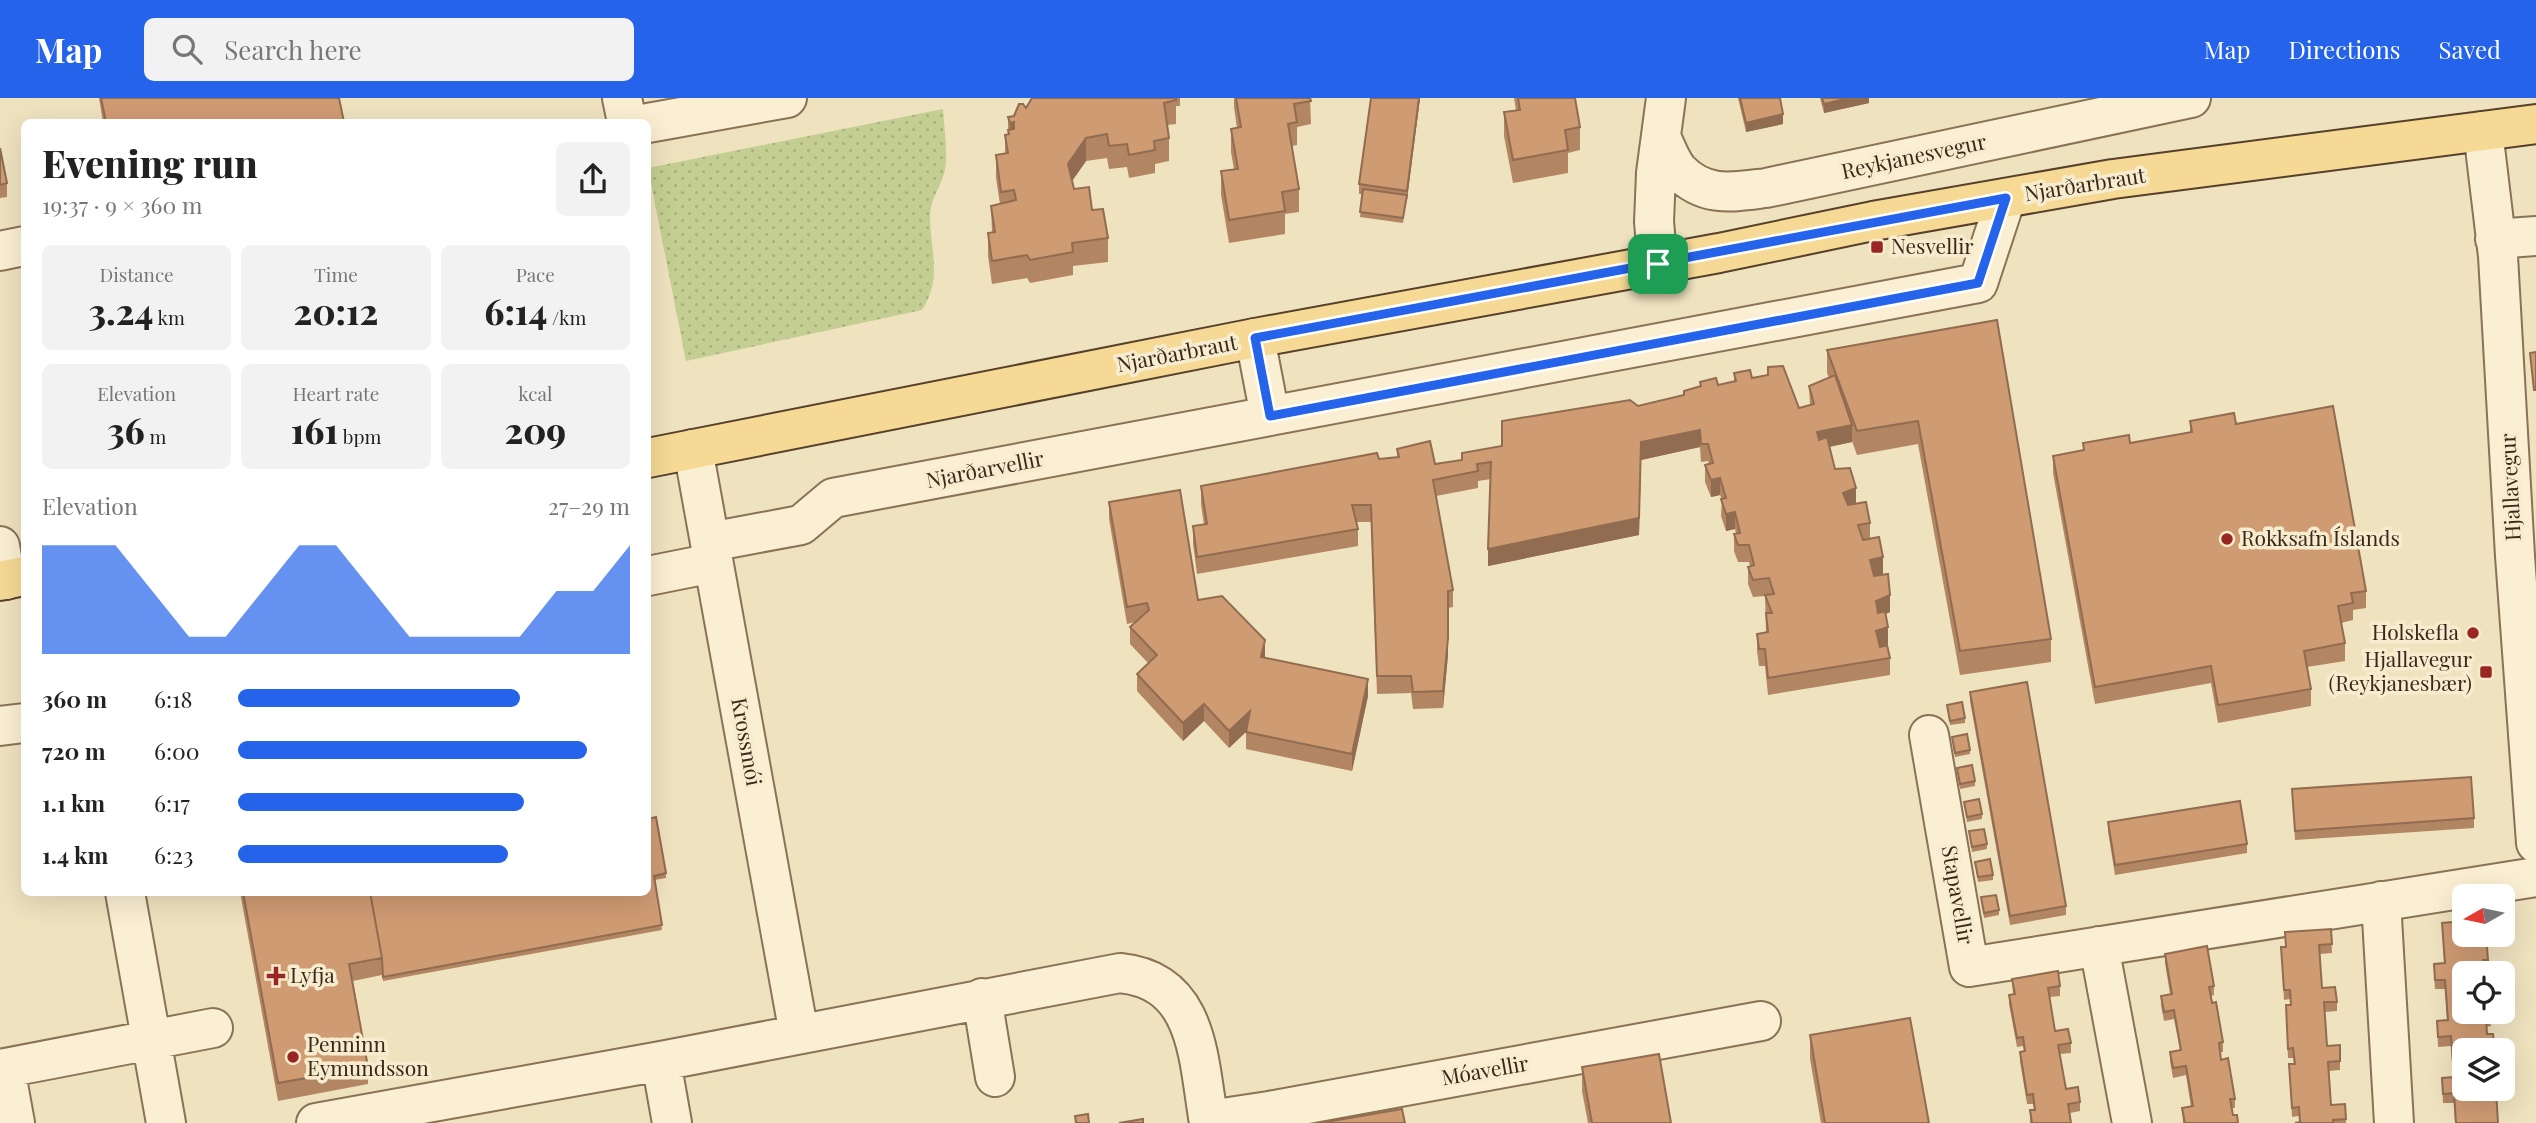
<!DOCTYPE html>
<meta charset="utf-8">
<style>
body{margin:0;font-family:"Playfair Display",serif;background:#f2f2f2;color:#222;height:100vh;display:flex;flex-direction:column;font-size:26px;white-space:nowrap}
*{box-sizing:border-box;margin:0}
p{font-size:23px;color:#767676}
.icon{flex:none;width:38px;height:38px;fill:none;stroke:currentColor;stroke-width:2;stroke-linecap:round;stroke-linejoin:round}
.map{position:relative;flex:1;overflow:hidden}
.side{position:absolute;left:21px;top:21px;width:630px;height:777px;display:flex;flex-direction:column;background:#fff;border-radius:10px;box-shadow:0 7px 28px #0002}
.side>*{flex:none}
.needle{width:46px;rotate:261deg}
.buttons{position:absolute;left:2452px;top:786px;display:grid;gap:14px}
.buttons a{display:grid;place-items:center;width:63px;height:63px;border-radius:10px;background:#fff;box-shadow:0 7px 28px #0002;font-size:35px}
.pin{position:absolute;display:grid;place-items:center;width:60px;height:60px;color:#fff;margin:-30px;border-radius:14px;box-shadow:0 4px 10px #0006}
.round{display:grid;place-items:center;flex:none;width:74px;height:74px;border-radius:10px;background:#f2f2f2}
.summary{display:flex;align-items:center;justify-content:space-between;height:119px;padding:0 21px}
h1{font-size:38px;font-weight:800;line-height:52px}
.metrics{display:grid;grid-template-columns:repeat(3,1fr);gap:10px;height:119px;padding:7px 21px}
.metrics div{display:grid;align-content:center;border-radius:10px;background:#f2f2f2;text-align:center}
.metrics b{font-size:35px;font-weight:800}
.metrics small{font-size:19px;font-weight:400}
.metrics p{font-size:19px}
.chart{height:196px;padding:14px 21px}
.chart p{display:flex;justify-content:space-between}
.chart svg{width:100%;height:126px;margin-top:7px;fill:#2563eb;opacity:.7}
ul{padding:0 21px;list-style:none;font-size:23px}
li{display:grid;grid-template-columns:112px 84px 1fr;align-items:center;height:52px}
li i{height:18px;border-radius:9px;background:#2563eb}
header{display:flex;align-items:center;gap:42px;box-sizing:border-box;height:98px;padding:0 35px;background:#2563eb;color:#fff}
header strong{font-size:33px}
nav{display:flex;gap:38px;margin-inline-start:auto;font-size:24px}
.search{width:490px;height:63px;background:#f2f2f2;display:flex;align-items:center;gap:18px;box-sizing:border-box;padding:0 24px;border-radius:10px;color:#767676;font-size:26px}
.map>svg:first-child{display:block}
.park{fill:url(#park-dots)}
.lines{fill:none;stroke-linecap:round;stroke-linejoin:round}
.minor-casing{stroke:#897256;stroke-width:42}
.major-casing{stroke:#56402b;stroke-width:42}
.minor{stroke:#faefd2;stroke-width:38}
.major{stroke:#f5d994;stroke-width:38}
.wall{fill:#b28563}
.shaded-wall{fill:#916c50}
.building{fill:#cf9b73;stroke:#916c50;stroke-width:2}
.route-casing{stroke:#fff;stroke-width:14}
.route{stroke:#2563eb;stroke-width:9}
.poi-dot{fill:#9a2624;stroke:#f7ecce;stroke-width:2.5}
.labels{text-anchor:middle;stroke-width:7;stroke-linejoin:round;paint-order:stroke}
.street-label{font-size:21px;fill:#372a1c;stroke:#f7ecce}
.poi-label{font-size:21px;fill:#372a1c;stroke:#f7ecce;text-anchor:start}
</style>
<header>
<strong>Map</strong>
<div class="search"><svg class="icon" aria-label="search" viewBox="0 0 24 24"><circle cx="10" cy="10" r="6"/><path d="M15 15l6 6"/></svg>Search here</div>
<nav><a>Map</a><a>Directions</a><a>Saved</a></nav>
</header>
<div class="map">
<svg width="2536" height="1025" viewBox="0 0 2536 1025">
<defs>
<pattern id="park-dots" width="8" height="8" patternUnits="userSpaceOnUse" patternTransform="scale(1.75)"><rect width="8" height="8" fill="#c5ce92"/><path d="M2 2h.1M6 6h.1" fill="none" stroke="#aab17d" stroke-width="1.8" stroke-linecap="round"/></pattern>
</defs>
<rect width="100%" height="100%" fill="#efe2bf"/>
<path class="park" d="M943,11C944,29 949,59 944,76C940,89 930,103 930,117C930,153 943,179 922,212L686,263L648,70Z"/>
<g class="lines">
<g class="minor-casing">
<path id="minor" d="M622,0L627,24
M648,25L787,0
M2483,33L2498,158L2515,458L2536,745
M1661,39C1666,49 1671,64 1679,73C1705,100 1733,94 1766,90L2191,0
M2495,141L2536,138
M0,153L24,148
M1658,166L1654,124L1656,75L1666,0
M1255,240L1270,318
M693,351L799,936
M710,444L801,427L833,400L1978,185L2006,100
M0,448L6,482
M648,478L713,465
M0,628L24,625
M1929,637L1969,869L2536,779
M125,794L166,1025
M2381,803L2394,1025
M2099,848L2132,1025
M982,900L995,979
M661,963L672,1025
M5,970L15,1025
M0,971L213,930
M1209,1022L1269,1013L1761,923
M316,1025L661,963L1120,875C1200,883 1198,962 1209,1025"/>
</g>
<g class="major-casing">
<path id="major" d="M648,360L1255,240L1719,155L1873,123L2113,81L2536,26
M0,483L24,478"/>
</g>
<use href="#minor" class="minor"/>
<use href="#major" class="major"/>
</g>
<path class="wall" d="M99,0H339L344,24H103Z
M1032,0H1180V8H1176V26L1167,27L1169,40V63L1155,66V75L1129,80L1127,69L1109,71L1107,60L1086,63L1072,83L1074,91L1092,112L1108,140V164L1073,168V177L1030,185L1027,180L992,186L988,158V135L992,134L991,108L1000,106L996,80V57L1005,55V37H1008V19L1014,18L1026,10Z
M1234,0H1310L1311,26L1297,29V47L1292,48L1299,91V114L1285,116V136L1229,145L1221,97V73L1234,71L1231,54V31L1237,30L1234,9Z
M1420,0L1403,125L1360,119L1363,96H1359V86Z
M1514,0H1575L1580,29V52L1568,55V75L1513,85L1504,38V14L1516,12Z
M1738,0H1780L1783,26L1746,34Z
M1820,0H1869V5L1824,15Z
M0,50L7,85V99L0,100Z
M1997,222L2051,541V564L1960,577L1918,346L1857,357L1852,343V344L1830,349L1835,371L1856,406L1870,425V441L1883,476L1890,514L1886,516L1888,546L1885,547L1890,560V577L1768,597L1765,568H1759L1757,553V536L1766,534L1765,498L1753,499L1748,486V469L1750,468L1749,464H1738L1734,453V436L1736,435L1735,431L1726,433L1721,418L1722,401L1720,397L1711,399L1705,384V367L1709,366L1708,363L1701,364L1700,349L1641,362L1639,437L1488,468L1491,381L1478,383V390L1436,398L1453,492V509L1448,510V557L1443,610L1413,611L1411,595L1377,596L1371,424H1356L1358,431V448L1197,476L1193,446V428L1204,427L1201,406V388L1397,359V351L1435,366L1462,362L1502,348L1638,308L1684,297L1700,289V284L1718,287L1734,283V275L1752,280L1799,310L1810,307L1809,288L1829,280L1827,275V252Z
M2190,323L2236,326L2366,493V510L2353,512V522L2341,525L2345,545V563L2307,569L2311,591V608L2218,625L2211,585L2095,606L2053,375V358L2083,353V345H2130L2190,334Z
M1109,404L1198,502L1265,560L1368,598L1352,673L1246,651V634L1229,650L1204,623L1183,643L1137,593V576L1148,565L1130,546V529L1136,524L1127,526L1109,421Z
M1970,594L2066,808V817L2010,827L1970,603Z
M1947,607L1965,620V625L1950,627Z
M1952,639L1970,652V656L1955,659Z
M1957,670L1975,683V688L1960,691Z
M2292,691L2474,720V730L2295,742Z
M1964,704L1982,716V721L1967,724Z
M648,721L666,775V780L654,782L662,832L383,883L382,877L353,883L368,969V986L278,1003L240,794H648Z
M2108,724L2247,746V755L2115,777L2108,733Z
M1969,733L1987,746V751L1972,754Z
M1975,764L1993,777V782L1978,784Z
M1981,799L1999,812V817L1984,820Z
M2442,825L2488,862V871L2483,872L2490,914L2491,928L2486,929L2464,952L2498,1025H2455L2454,1005H2443L2442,980L2453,979L2451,948L2438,949L2437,923L2447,922L2445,891H2435L2434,875V866L2444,865Z
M2331,831L2332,855L2320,856L2322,890L2337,904V913L2325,914L2327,948L2340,947V972L2328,973L2331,1007L2345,1006L2346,1025H2295L2299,1024V1018L2292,1019L2289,966H2294L2293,960H2288L2286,916V907H2290V901L2284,902L2281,849H2285V834Z
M2165,856L2214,888V897L2211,898L2223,944V954H2220L2221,962L2235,1001V1010H2232L2233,1017L2238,1025H2183L2182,1010L2191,1009L2186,977L2173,980L2170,963V954L2180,952L2174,921L2164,923L2161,907V898L2170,896L2165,865Z
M2012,881L2060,888V898L2049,899L2055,933L2071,945V955L2060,956L2066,991L2080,1004V1013L2070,1015L2071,1025H2030V1012H2034L2033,1006H2027L2020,963V954L2024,953L2023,948L2017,949L2009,906V897L2013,896Z
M1810,937L1929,1025H1821L1810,961Z
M1582,969L1671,1025H1588L1582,993Z"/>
<path class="shaded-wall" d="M1419,0H1420L1407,102V93Z
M1849,0H1869V5L1824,15V6Z
M1783,16V26L1746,34V25Z
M1014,24V47L1010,48V25Z
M1086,40V63L1068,89V66Z
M1852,327V344L1817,351V334Z
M1700,332V349L1641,362L1639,437L1488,468V451L1641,344Z
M1720,380V397L1711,399V382Z
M1856,390V408L1843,413V395Z
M1735,414V431L1726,433V416Z
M1883,459V476L1870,479V462Z
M1448,493V557L1443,610V593Z
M1890,497V514L1876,520V503Z
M1888,529V546L1876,550V533Z
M1265,542V559L1261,577V559Z
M1368,581V598L1352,673V656Z
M1204,606V623L1183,643V625Z
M1250,613V630L1229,650V633Z"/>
<path class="building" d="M101,0H339L344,24H106Z
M1032,0H1176V2L1164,5L1169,40L1154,43L1155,52L1129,57L1127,46L1109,48L1107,36L1086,40L1068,66L1074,91L1089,89L1092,112L1103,111L1108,140L1072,145L1073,154L1030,162L1027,157L992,163L988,135L995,134L991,108L1016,102L1014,92L1001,94L996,57L1008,55L1005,37L1009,36L1008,32L1014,31V24L1010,25L1008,19L1014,18L1019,6H1023L1026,10Z
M1236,0H1310L1311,3L1294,6L1297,24L1288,26L1299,91L1282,94L1285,113L1229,122L1221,73L1238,71L1231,31L1241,29Z
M1371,0H1419L1407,93L1359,86Z
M1518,0H1575L1580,29L1565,32L1568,52L1513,62L1504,14L1520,12Z
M1740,0H1780L1783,16L1746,25Z
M1822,0H1849L1824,6Z
M0,50L7,85L0,87Z
M1363,91L1407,97L1403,120L1360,114Z
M1997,222L2051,541L1960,553L1918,323L1857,333L1827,252Z
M2536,254V292H2534L2530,255Z
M1783,268L1799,310L1814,306L1809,288L1835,277L1852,327L1817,334L1819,342L1827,339L1835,371L1850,370L1856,390L1843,395L1848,407L1866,404L1870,425L1858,427L1863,442L1879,439L1883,459L1870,462L1874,478L1888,476L1890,497L1876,503L1878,515L1885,513L1888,529L1876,533L1880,549L1887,547L1890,560L1768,580L1765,551H1759L1757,536L1768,534L1766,515H1772L1765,497L1774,496L1769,480L1753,482L1748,469L1754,467L1749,447H1738L1734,436L1740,435L1735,414L1726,416L1721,401L1726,400L1720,380L1711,382L1705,367L1713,365L1708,346H1701L1700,332L1641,344L1639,420L1488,451L1491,364L1477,366L1478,373L1433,382L1453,492L1448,493V540L1443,593L1413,594L1411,578H1377L1371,407H1352L1358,431L1197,459L1193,428L1207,426L1201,388L1377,355L1379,361L1399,359L1397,351L1430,343L1435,366L1462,362V355L1502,348V323L1630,302L1638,308L1684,297V293L1701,288L1700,284L1716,280L1718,287L1736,283L1734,275L1750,272L1752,280L1768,277V269Z
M2333,308L2366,493L2351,495L2353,505L2338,508L2345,545L2304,553L2311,591L2218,607L2211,568L2095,589L2053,358L2084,352L2083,345L2129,337L2130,345L2192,334L2190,323L2234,315L2236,326Z
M1180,392L1198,502L1222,498L1265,542L1261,559L1368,581L1352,656L1246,634L1250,613L1229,633L1204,606L1183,625L1137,576L1157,557L1130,529L1149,512L1147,505L1127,509L1109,404Z
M2027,584L2066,808L2010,818L1970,594Z
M1962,604L1965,620L1950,623L1947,607Z
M1967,636L1970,652L1955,655L1952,639Z
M1972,667L1975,683L1960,686L1957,670Z
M2471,679L2474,720L2295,733L2292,691Z
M1979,701L1982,716L1967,719L1964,704Z
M2240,703L2247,746L2115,767L2108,724Z
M656,719L666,775L654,778L662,827L383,879L382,860L370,794H648V721Z
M1984,731L1987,746L1972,749L1969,733Z
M1990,761L1993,777L1978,779L1975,764Z
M243,794H370L382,860L349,866L368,969L278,985Z
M1996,797L1999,812L1984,815L1981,799Z
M2464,823V836H2486L2488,862H2483V875H2464V914H2490L2491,919L2486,920L2487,936H2493L2495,952H2464V990H2492V993L2496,992L2498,1025H2456L2454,995L2443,996L2442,980L2454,979L2451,938L2438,939L2437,923L2448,922L2445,882H2435L2434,866L2445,865L2442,825Z
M2331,831L2332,846L2319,847L2322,890L2335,889L2337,904H2324L2327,948L2340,947V963L2328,964L2331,1007L2345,1006L2346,1021L2333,1022V1025H2295L2300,1024L2299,1009L2292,1010L2289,966H2295L2293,950L2288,951L2286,907H2291L2290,892H2284L2281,849H2286L2285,834Z
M2207,848L2214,888L2209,889L2212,905L2216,904L2223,944L2219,945L2221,962L2228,960L2235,1001H2230L2233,1017H2237L2238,1025H2185L2182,1010L2193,1008L2186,968L2173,970L2170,954L2181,952L2174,912L2164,914L2161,898L2172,896L2165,856Z
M2058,873L2060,888L2048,890L2055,933L2068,931L2071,945L2058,947L2066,991L2078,989L2080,1004L2068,1006L2071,1025H2032L2030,1012H2035L2033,996L2027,997L2020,954L2025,953L2023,939L2017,940L2009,897L2015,896L2012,881Z
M1910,920L1929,1025H1825L1810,937Z
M1659,956L1671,1025H1592L1582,969Z
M1402,1011L1405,1025H1320Z
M1088,1016L1089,1025H1076L1075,1018Z
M1143,1021V1025H1119Z"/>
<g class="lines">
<g class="route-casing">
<path id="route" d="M2006,100L1978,185L1270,318L1255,240Z"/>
</g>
<use href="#route" class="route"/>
</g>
<g class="poi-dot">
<rect x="1870" y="142" width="14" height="14" rx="3.5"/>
<circle cx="2227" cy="441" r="7"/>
<circle cx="2473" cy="535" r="7"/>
<rect x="2479" y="567" width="14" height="14" rx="3.5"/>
<path d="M272.5 867.5h7v7h7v7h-7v7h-7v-7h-7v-7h7z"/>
<circle cx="293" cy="959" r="7"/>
</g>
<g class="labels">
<g class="street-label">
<text transform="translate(1914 59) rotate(-12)" y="7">Reykjanesvegur</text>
<text transform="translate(2085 87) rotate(-9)" y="7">Njarðarbraut</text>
<text transform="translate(1177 256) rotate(-11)" y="7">Njarðarbraut</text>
<text transform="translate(985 372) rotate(-11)" y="7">Njarðarvellir</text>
<text transform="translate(2511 389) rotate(-93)" y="7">Hjallavegur</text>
<text transform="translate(746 644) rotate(80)" y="7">Krossmói</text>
<text transform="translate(1957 797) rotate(80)" y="7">Stapavellir</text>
<text transform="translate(1485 973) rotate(-10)" y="7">Móavellir</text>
</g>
<g class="poi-label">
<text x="1891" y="156">Nesvellir</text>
<text x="2241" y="448">Rokksafn Íslands</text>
<text x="2459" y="542" text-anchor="end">Holskefla</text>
<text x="2472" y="569" text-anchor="end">Hjallavegur<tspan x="2472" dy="24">(Reykjanesbær)</tspan></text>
<text x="290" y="885">Lyfja</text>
<text x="307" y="954">Penninn<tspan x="307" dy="24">Eymundsson</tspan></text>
</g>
</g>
</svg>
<div class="buttons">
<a><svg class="needle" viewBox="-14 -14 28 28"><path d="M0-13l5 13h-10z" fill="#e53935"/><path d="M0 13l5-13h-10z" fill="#767676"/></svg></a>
<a><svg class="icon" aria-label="locate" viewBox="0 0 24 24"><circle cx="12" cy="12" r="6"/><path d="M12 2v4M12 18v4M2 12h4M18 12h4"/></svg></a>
<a><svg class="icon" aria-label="layers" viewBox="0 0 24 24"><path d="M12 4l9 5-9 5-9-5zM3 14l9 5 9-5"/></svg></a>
</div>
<div class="pin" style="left:1658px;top:166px;background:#1e9e55"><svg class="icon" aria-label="arrive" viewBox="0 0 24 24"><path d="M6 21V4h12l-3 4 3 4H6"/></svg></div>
<section class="side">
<div class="summary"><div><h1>Evening run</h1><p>19:37 · 9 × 360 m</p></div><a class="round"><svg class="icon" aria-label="share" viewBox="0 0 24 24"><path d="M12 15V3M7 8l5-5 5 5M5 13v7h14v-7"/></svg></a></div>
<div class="metrics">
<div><p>Distance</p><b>3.24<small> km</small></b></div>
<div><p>Time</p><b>20:12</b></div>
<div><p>Pace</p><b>6:14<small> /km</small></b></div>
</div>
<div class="metrics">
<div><p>Elevation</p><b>36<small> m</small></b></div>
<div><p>Heart rate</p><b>161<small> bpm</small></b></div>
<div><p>kcal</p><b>209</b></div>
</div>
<div class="chart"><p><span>Elevation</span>27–29 m</p>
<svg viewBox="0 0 160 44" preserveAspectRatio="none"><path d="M0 44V6L10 6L20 6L30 22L40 38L50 38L60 22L70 6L80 6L90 22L100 38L110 38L120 38L130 38L140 22L150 22L160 6V44z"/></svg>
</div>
<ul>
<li><b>360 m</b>6:18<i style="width:72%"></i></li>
<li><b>720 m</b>6:00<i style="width:89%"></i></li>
<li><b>1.1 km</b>6:17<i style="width:73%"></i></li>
<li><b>1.4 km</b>6:23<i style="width:69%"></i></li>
</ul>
</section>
</div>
